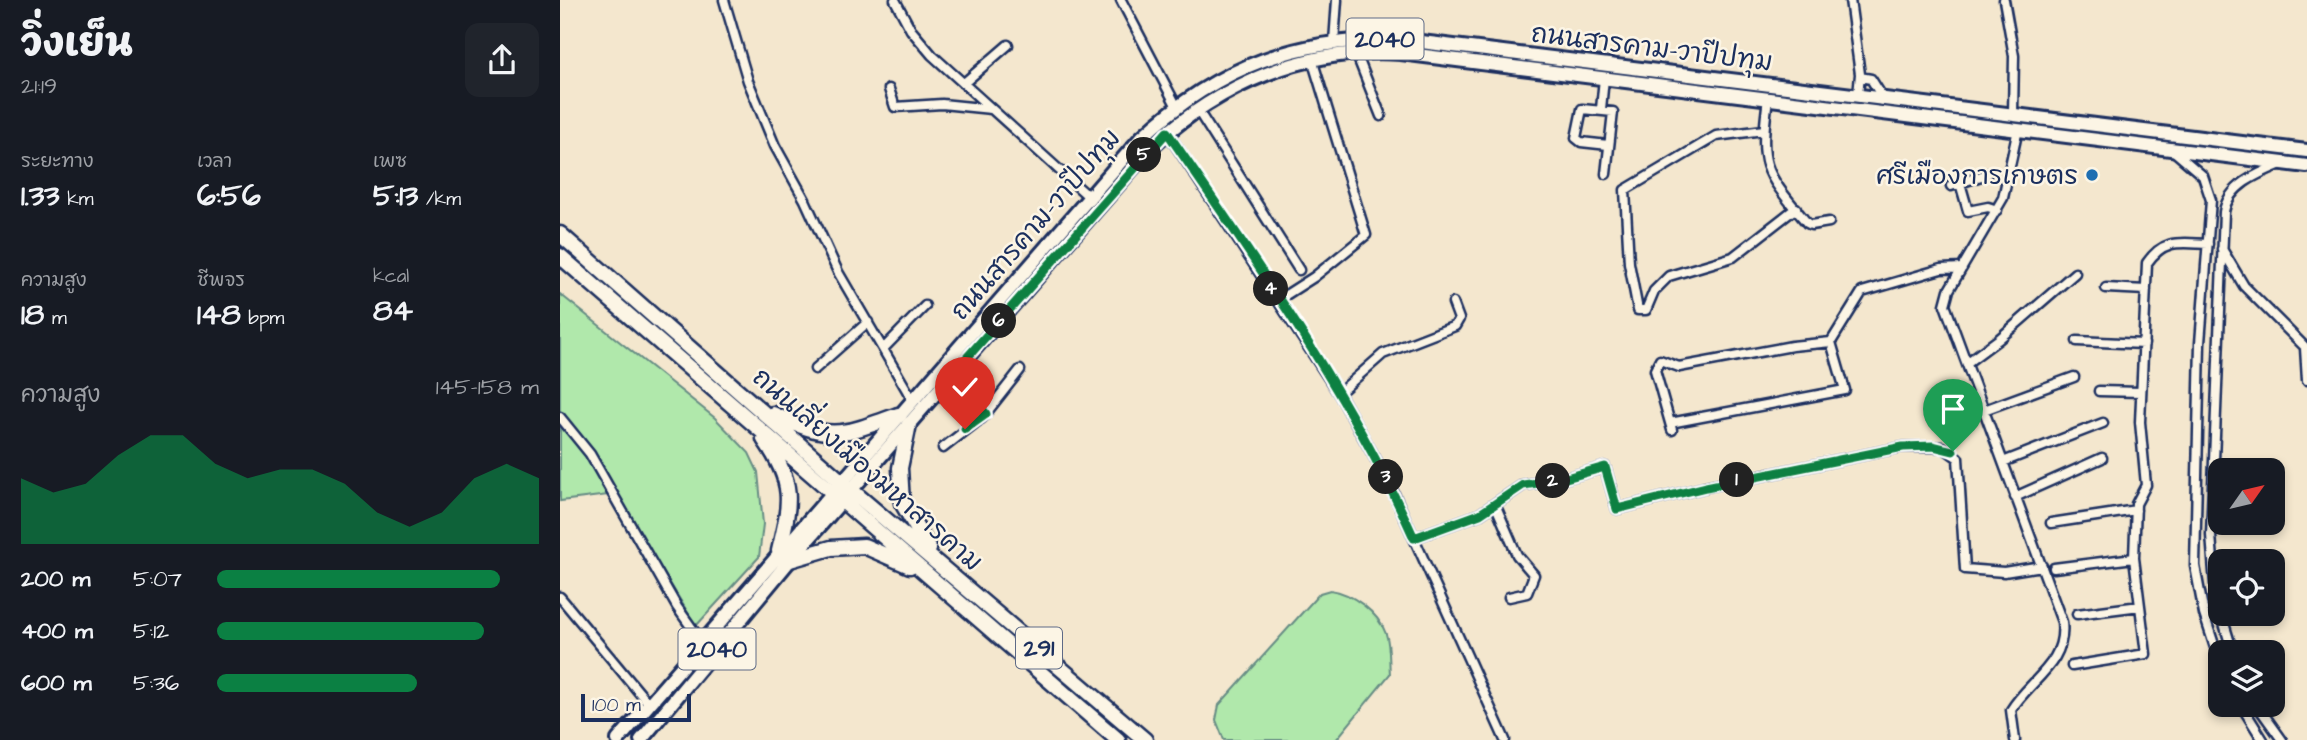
<!DOCTYPE html>
<html lang="th">
<meta charset="utf-8">
<style>
body{margin:0;font-family:"Architects Daughter","Playpen Sans Thai",sans-serif;background:#20242c;color:#f1f3f6;height:100vh;display:flex;flex-direction:column;font-size:26px;white-space:nowrap}
*{box-sizing:border-box;margin:0}
p{font-size:23px;color:#9ea1a6}
.icon{flex:none;width:38px;height:38px;fill:none;stroke:currentColor;stroke-width:2;stroke-linecap:round;stroke-linejoin:round}
.map{position:relative;flex:1;overflow:hidden}
.details{display:flex;flex-direction:column;background:#171b24;width:560px}
.details>*{flex:none}
.needle{width:46px;rotate:56deg}
.controls{position:absolute;left:1648px;top:458px;display:grid;gap:14px}
.controls a{display:grid;place-items:center;width:77px;height:77px;border-radius:14px;background:#171b24;box-shadow:0 4px 10px #0003;font-size:35px}
.scale{position:absolute;left:21px;bottom:18px;width:110px;box-sizing:border-box;padding-left:7px;border:4px solid #1b2f5e;border-top:0;font-size:19px;line-height:24px;white-space:nowrap;color:#1b2f5e;-webkit-text-stroke:5px #fcf5e5;paint-order:stroke}
.pin{position:absolute;display:grid;place-items:center;width:60px;height:60px;color:#fff;margin:-72px -30px;border-radius:50% 50% 50% 0;rotate:-45deg;box-shadow:0 0 7px #0007}
.pin .icon{rotate:45deg}
.km{position:absolute;width:35px;height:35px;margin:-18px;border-radius:50%;background:#222;color:#fff;font-size:19px;line-height:35px;text-align:center}
.round{display:grid;place-items:center;flex:none;width:74px;height:74px;border-radius:14px;background:#20242c}
.summary{display:flex;align-items:center;justify-content:space-between;height:119px;padding:0 21px}
h1{font-size:38px;font-weight:800;line-height:52px}
.figures{display:grid;grid-template-columns:repeat(3,1fr);gap:10px;height:119px;padding:7px 21px}
.figures div{display:grid;align-content:center}
.figures b{font-size:30px;font-weight:800}
.figures small{font-size:19px;font-weight:400}
.figures p{font-size:19px}
.chart{height:196px;padding:14px 21px}
.chart p{display:flex;justify-content:space-between}
.chart svg{width:100%;height:126px;margin-top:7px;fill:#0b8043;opacity:.7}
ul{padding:0 21px;list-style:none;font-size:23px}
li{display:grid;grid-template-columns:112px 84px 1fr;align-items:center;height:52px}
li i{height:18px;border-radius:9px;background:#0b8043}
main{display:flex;flex:1;min-height:0}
.map>svg:first-child{display:block}
.green{fill:#b0e8ab;stroke:#668c84;stroke-width:2}
.lines{fill:none;stroke-linecap:round;stroke-linejoin:round}
.street-casing{stroke:#1b2f5e;stroke-width:13}
.primary-casing{stroke:#1b2f5e;stroke-width:18}
.highway-casing{stroke:#1b2f5e;stroke-width:19}
.street{stroke:#fcf5e5;stroke-width:8}
.primary{stroke:#fcf5e5;stroke-width:12}
.highway{stroke:#fcf5e5;stroke-width:14}
.route-casing{stroke:#fff;stroke-width:14}
.route{stroke:#0b8043;stroke-width:9}
.poi-dot{fill:#1f6fb2;stroke:#fcf5e5;stroke-width:2.5}
.labels{text-anchor:middle;stroke-width:5;stroke-linejoin:round;paint-order:stroke}
.shield{fill:#fcf5e5;stroke:#5e6a86;stroke-width:2}
.shield-label{font-size:24px;font-weight:bold;fill:#1b2f5e}
.street-label{font-size:26px;fill:#1b2f5e;stroke:#fcf5e5}
.poi-label{font-size:26px;fill:#1b2f5e;stroke:#fcf5e5;text-anchor:end}
</style>
<main>
<section class="details">
<div class="summary"><div><h1>วิ่งเย็น</h1><p>21:19</p></div><a class="round"><svg class="icon" aria-label="share" viewBox="0 0 24 24"><path d="M12 15V3M7 8l5-5 5 5M5 13v7h14v-7"/></svg></a></div>
<div class="figures">
<div><p>ระยะทาง</p><b>1.33<small> km</small></b></div>
<div><p>เวลา</p><b>6:56</b></div>
<div><p>เพซ</p><b>5:13<small> /km</small></b></div>
</div>
<div class="figures">
<div><p>ความสูง</p><b>18<small> m</small></b></div>
<div><p>ชีพจร</p><b>148<small> bpm</small></b></div>
<div><p>kcal</p><b>84</b></div>
</div>
<div class="chart"><p><span>ความสูง</span>145–158 m</p>
<svg viewBox="0 0 160 44" preserveAspectRatio="none"><path d="M0 44V21L10 26L20 23L30 13L40 6L50 6L60 16L70 21L80 18L90 18L100 23L110 33L120 38L130 33L140 21L150 16L160 21V44z"/></svg>
</div>
<ul>
<li><b>200 m</b>5:07<i style="width:88%"></i></li>
<li><b>400 m</b>5:12<i style="width:83%"></i></li>
<li><b>600 m</b>5:36<i style="width:62%"></i></li>
</ul>
</section>
<div class="map">
<svg width="1747" height="740" viewBox="0 0 1747 740">
<rect width="100%" height="100%" fill="#f4e7ce"/>
<filter id="ink" filterUnits="userSpaceOnUse"><feTurbulence type="fractalNoise" baseFrequency=".0143" numOctaves="2"/><feDisplacementMap in="SourceGraphic" scale="14" xChannelSelector="R" yChannelSelector="G"/><feConvolveMatrix kernelMatrix="1 2 1 2 8 2 1 2 1" color-interpolation-filters="sRGB"/></filter>
<g filter="url(#ink)">
<path class="green" d="M0,294L155,418L189,453L198,472L203,524L199,557L136,626L56,494L0,501Z
M770,590C792,593 818,612 826,634C830,645 829,662 830,674L776,740H664L656,720L659,705L760,593Z"/>
<g class="lines">
<g class="street-casing">
<path id="street" d="M164,0L188,81L215,146L245,200L278,272L352,399
M335,0L351,30L372,55L528,196
M561,0L617,107
M1290,0L1300,74L1298,95
M1444,0L1454,56L1453,114
M774,42L777,0
M796,53L821,116
M1300,77L1311,79L1323,98
M404,83L448,45
M329,89L335,107L382,104L431,109
M1208,98C1199,167 1203,170 1247,223L1251,225L1269,222
M637,109L739,270
M1041,109L1044,78
M1204,130L1156,136L1065,190L1069,263L1078,310H1086L1094,291L1109,276L1173,257L1236,208
M607,132L781,397L830,485L945,740
M1615,152L1643,176L1651,200L1640,343L1635,566L1644,614L1661,666
M1046,174L1053,112L1022,109L1016,138L1021,142L1048,145
M1400,183L1408,211L1428,207L1437,210
M1391,186L1427,174
M1662,249L1684,286L1747,349
M1546,288L1586,290
M718,300L754,277L806,235L752,59
M1517,341L1584,344
M1745,348L1747,380
M323,349L365,306
M1408,362L1439,339L1515,273
M255,369L308,322
M396,370L405,389L426,413
M381,387L401,399L421,419
M1539,391L1581,392
M779,393L823,354L895,326L899,319L893,303
M1424,410L1514,377
M0,417L30,454L117,607L141,641
M1110,423L1285,390L1271,342
M1112,430L1095,370L1100,360L1119,367L1232,346L1271,342L1302,292L1381,269L1402,268
M383,448L423,417L460,370
M1443,462L1543,423
M1455,497L1542,458
M935,504L957,555L974,575L967,593L949,597
M1491,523L1576,510
M854,538L920,514L963,485L999,480L1045,467L1057,509L1146,487L1343,447H1383L1398,458L1405,569L1444,572L1482,566
M1494,568L1574,558
M0,597L88,703
M1517,614L1580,606
M1673,653L1656,597L1651,535L1664,212C1668,185 1699,173 1721,164
M1512,666L1586,654L1574,558L1576,504L1586,485L1580,422L1587,263C1604,238 1620,243 1648,244
M1681,705L1703,740
M1697,705L1722,740
M1455,740L1451,710C1469,680 1507,664 1502,622L1385,305L1389,290L1443,198L1458,129"/>
</g>
<g class="primary-casing">
<path id="primary" d="M58,740L582,137C658,66 740,36 845,40L1747,151
M81,740L230,560L591,147C661,83 746,47 841,53L1747,166"/>
</g>
<g class="highway-casing">
<path id="highway" d="M0,234L291,490L585,740
M0,256L558,740
M213,414C271,441 280,436 338,415
M349,424L340,468L342,503L369,549
M204,439C235,484 231,501 219,551
M230,560L271,548L304,546L350,566"/>
</g>
<use href="#street" class="street"/>
<use href="#primary" class="primary"/>
<use href="#highway" class="highway"/>
</g>
</g>
<g class="lines" filter="url(#ink)">
<g class="route-casing">
<path id="route" d="M405,429L426,414L405,389L396,370L607,132C696,262 790,394 854,538L920,514L963,485L999,480L1045,467L1057,509L1146,487L1343,447L1373,446L1393,451"/>
</g>
<use href="#route" class="route"/>
</g>
<circle class="poi-dot" cx="1532" cy="175" r="7"/>
<g class="labels">
<g class="shield">
<rect x="786.5" y="18.5" width="77" height="41" rx="5"/>
<rect x="456" y="627.5" width="46" height="41" rx="5"/>
<rect x="118.5" y="628.5" width="77" height="41" rx="5"/>
</g>
<g class="shield-label">
<text x="825" y="47">2040</text>
<text x="479" y="656">291</text>
<text x="157" y="657">2040</text>
</g>
<g class="street-label">
<text transform="translate(1092 47) rotate(7)" y="9">ถนนสารคาม-วาปีปทุม</text>
<text transform="translate(475 224) rotate(-49)" y="9">ถนนสารคาม-วาปีปทุม</text>
<text transform="translate(308 469) rotate(41)" y="9">ถนนเลี่ยงเมืองมหาสารคาม</text>
</g>
<g class="poi-label">
<text x="1518" y="184">ศรีเมืองการเกษตร</text>
</g>
</g>
</svg>
<div class="controls">
<a><svg class="needle" viewBox="-14 -14 28 28"><path d="M0-13l5 13h-10z" fill="#e53935"/><path d="M0 13l5-13h-10z" fill="#9ea1a6"/></svg></a>
<a><svg class="icon" aria-label="locate" viewBox="0 0 24 24"><circle cx="12" cy="12" r="6"/><path d="M12 2v4M12 18v4M2 12h4M18 12h4"/></svg></a>
<a><svg class="icon" aria-label="layers" viewBox="0 0 24 24"><path d="M12 4l9 5-9 5-9-5zM3 14l9 5 9-5"/></svg></a>
</div>
<div class="scale">100 m</div>
<div class="pin" style="left:1393px;top:451px;background:#1e9e55"><svg class="icon" aria-label="arrive" viewBox="0 0 24 24"><path d="M6 21V4h12l-3 4 3 4H6"/></svg></div>
<div class="pin" style="left:405px;top:429px;background:#d93025"><svg class="icon" aria-label="check" viewBox="0 0 24 24"><path d="M5 12l5 5 9-10"/></svg></div>
<b class="km" style="left:1177px;top:480px">1</b>
<b class="km" style="left:993px;top:481px">2</b>
<b class="km" style="left:826px;top:477px">3</b>
<b class="km" style="left:711px;top:289px">4</b>
<b class="km" style="left:584px;top:155px">5</b>
<b class="km" style="left:439px;top:321px">6</b>
</div>
</main>
